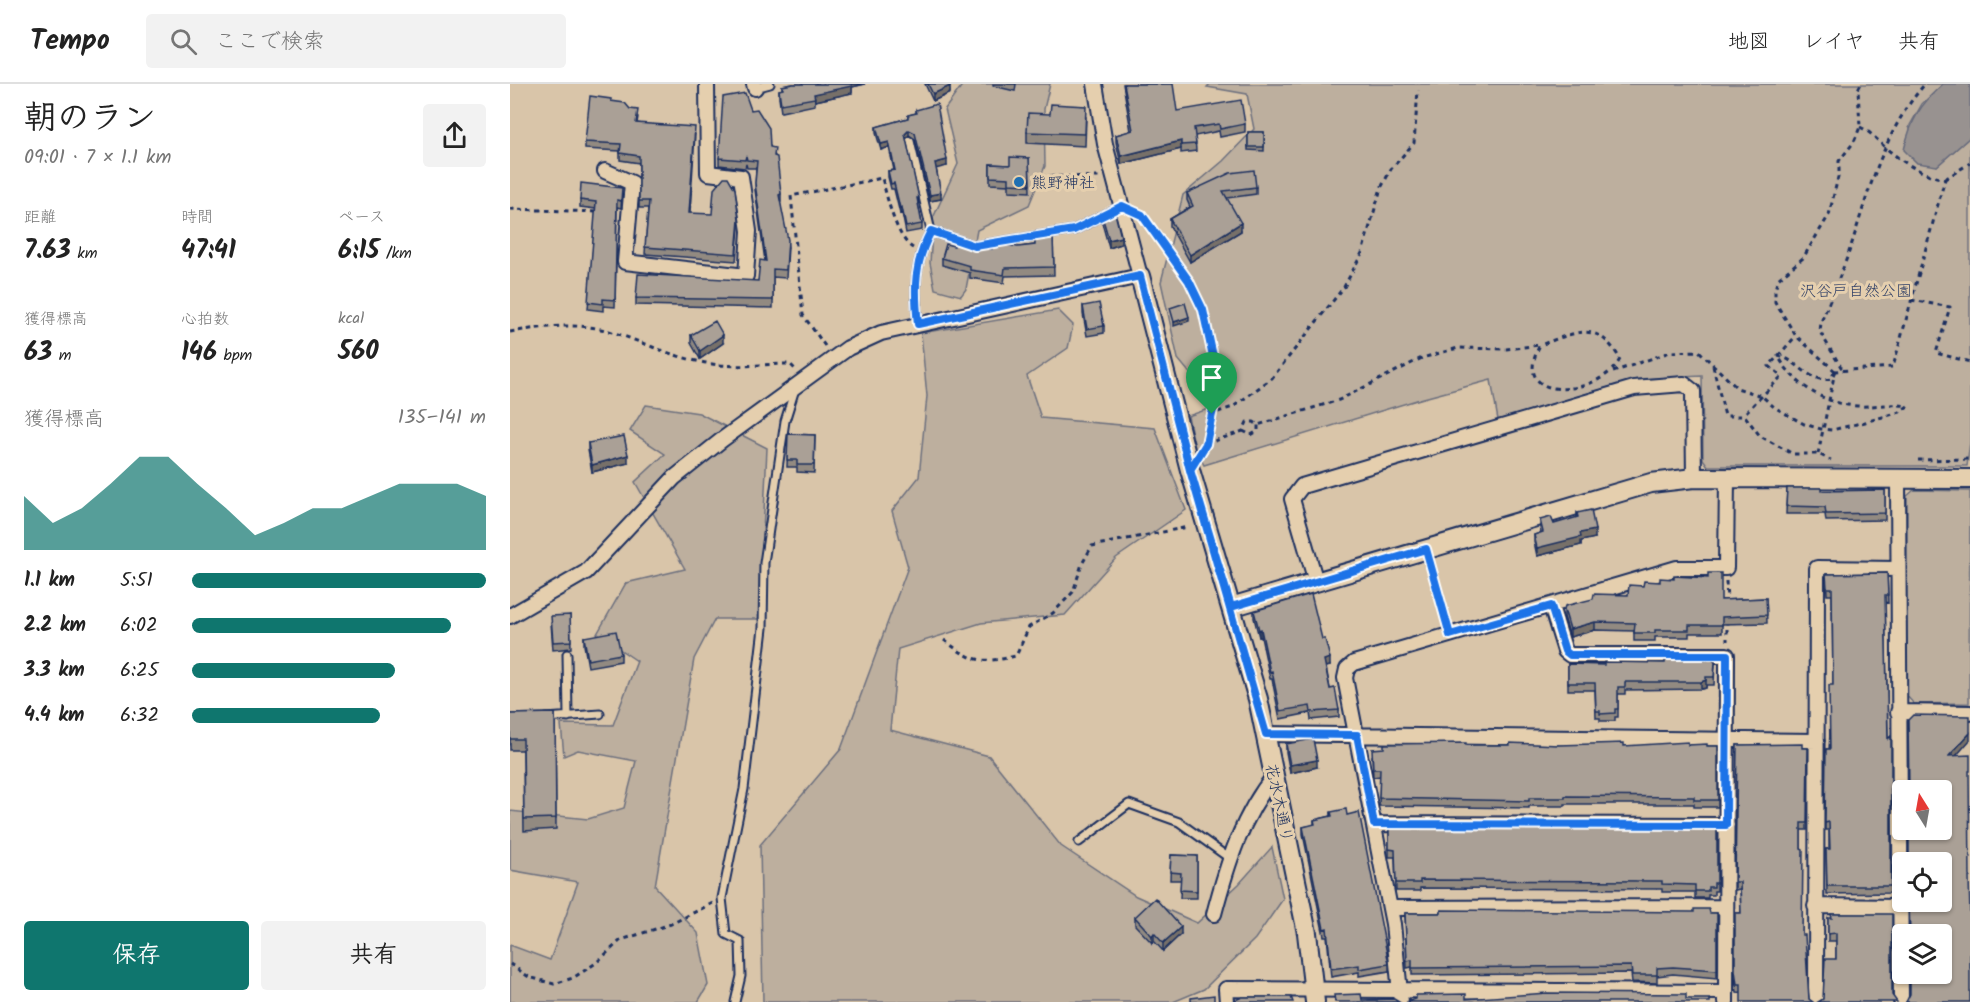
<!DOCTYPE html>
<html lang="ja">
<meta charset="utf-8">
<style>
body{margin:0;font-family:Kalam,"Klee One",sans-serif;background:#f2f2f2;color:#222;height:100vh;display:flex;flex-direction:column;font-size:22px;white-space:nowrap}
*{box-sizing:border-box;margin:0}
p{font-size:20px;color:#767676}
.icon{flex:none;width:33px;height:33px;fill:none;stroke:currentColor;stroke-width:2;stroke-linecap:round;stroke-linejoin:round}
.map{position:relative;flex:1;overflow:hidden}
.drawer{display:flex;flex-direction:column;background:#fff;width:510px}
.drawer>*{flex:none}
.needle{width:39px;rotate:349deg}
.controls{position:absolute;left:1382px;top:696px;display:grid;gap:12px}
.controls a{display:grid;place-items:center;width:60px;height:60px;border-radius:6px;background:#fff;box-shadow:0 2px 4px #0004;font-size:30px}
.pin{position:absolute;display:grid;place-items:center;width:51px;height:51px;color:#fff;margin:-62px -26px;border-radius:50% 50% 50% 0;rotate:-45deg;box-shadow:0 0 6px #0007}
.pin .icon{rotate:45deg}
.round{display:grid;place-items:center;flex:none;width:63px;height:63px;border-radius:6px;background:#f2f2f2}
.overview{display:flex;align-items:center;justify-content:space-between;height:102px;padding:0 24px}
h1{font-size:33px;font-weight:800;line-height:45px}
.figures{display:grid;grid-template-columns:repeat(3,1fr);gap:9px;height:102px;padding:6px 24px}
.figures div{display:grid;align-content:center}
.figures b{font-size:26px;font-weight:800}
.figures small{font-size:16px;font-weight:400}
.figures p{font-size:16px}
.chart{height:168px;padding:12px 24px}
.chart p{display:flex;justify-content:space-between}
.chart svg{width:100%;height:108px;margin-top:6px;fill:#0f766e;opacity:.7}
.cta{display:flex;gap:12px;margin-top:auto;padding:12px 24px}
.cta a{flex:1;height:69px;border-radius:6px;background:#0f766e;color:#fff;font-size:24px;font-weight:800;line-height:69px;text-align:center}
.cta a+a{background:#f2f2f2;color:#222}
ul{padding:0 24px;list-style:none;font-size:20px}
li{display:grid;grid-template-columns:96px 72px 1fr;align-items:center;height:45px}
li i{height:15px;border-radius:8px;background:#0f766e}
header{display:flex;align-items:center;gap:36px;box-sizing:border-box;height:84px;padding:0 30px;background:#fff;border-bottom:2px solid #e0e0e0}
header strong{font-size:28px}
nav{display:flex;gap:33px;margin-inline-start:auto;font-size:21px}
.search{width:420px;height:54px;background:#f2f2f2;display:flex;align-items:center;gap:15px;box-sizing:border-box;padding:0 21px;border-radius:6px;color:#767676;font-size:22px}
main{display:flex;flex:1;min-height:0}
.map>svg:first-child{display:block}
.green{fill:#bdaf9e;stroke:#6c6f7e;stroke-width:1.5}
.water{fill:#989290;stroke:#666a7c;stroke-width:1.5}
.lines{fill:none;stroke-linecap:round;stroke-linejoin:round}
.service-casing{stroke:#1b2f5e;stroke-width:11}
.minor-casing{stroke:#1b2f5e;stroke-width:18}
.tertiary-casing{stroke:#1b2f5e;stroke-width:22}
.path{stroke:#1b2f5e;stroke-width:3;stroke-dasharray:4.5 4.5;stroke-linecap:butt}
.service{stroke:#e5cfae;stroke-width:7}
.minor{stroke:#e5cfae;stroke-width:14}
.tertiary{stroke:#e5cfae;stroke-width:18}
.wall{fill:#928a81;stroke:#1b2f5e;stroke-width:1.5}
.shaded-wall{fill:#777069;stroke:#1b2f5e;stroke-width:1.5}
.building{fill:#aaa096;stroke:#1b2f5e;stroke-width:1.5}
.route-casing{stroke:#fff;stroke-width:12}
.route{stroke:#1a73e8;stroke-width:8}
.poi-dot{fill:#1f6fb2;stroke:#e5cfae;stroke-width:2}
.labels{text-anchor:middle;stroke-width:6;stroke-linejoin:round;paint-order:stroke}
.poi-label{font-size:16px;fill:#1b2f5e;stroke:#e5cfae;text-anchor:start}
.park-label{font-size:16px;fill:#334268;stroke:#e5cfae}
.street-label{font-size:16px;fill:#1b2f5e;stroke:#e5cfae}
</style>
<header>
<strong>Tempo</strong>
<div class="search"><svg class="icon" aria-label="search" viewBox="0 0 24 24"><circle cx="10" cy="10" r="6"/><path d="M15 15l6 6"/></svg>ここで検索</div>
<nav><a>地図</a><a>レイヤ</a><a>共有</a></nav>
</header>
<main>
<section class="drawer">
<div class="overview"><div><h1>朝のラン</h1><p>09:01 · 7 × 1.1 km</p></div><a class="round"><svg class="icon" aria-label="share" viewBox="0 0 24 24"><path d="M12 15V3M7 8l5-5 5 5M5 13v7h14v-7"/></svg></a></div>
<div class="figures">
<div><p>距離</p><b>7.63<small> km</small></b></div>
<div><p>時間</p><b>47:41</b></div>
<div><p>ペース</p><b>6:15<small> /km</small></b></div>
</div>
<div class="figures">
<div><p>獲得標高</p><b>63<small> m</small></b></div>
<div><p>心拍数</p><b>146<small> bpm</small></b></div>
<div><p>kcal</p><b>560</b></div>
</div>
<div class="chart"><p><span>獲得標高</span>135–141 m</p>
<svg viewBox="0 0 160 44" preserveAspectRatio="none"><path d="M0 44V22L10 33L20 27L30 17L40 6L50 6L60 17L70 27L80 38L90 33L100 27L110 27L120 22L130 17L140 17L150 17L160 22V44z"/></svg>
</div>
<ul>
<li><b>1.1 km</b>5:51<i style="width:100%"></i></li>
<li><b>2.2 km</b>6:02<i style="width:88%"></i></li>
<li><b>3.3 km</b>6:25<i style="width:69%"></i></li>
<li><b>4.4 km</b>6:32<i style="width:64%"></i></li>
</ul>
<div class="cta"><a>保存</a><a>共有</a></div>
</section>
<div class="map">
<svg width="1460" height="918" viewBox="0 0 1460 918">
<rect width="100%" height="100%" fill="#d9c5a9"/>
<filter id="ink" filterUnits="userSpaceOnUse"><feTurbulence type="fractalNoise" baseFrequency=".0167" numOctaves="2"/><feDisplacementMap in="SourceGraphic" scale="12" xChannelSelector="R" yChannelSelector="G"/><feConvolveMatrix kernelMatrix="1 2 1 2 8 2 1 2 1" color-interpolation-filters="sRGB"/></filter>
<g filter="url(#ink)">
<path class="green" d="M453,0H540L534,25L535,82L519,121L467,146L456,205L451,212L425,205L420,179L423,134L448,80L435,25Z
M700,0H1433L1412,20L1399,43L1427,82L1460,53V358L1457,382H1198L1193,375L1192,292L1127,295L988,336L981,296L910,315L694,381L685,364L678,332L707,322L668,275L651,198L673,111L713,77L744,45L737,10L697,3Z
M548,226L563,241L558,264L517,292L531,334L645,344L676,426L606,474L555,531L471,539L388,565L380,646L479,672L551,762L626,812L687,839L729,800L762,763L773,815L745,855L694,905L663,918H253L250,761L331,665L398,483L382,427L409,393L417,312L411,249Z
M136,321L189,329L257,364L249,535H205L184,575L145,802L188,849L198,901L188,918H0V861L40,876L68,798L0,786V727L78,735L114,724L126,677L68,666L54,672L51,640L103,641L127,577L87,550L116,499L175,485L125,398L155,370L120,347Z
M1404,406L1460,407L1459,619L1404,620L1396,611L1397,412Z"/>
<path class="water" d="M1433,0H1460V53L1427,82L1407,79L1394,66C1401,35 1410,21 1433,0Z"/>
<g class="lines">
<g class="service-casing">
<path id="service" d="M245,4L260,0
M400,57L421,147C404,179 404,204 408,240
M421,147L465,162L564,146L612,122
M57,570L58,633
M36,634L90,630
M569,758L619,720L669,738L719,774
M225,918L231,892L230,857L216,850L212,814L234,705L253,544L254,479L275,337L285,305"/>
</g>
<g class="minor-casing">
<path id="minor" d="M244,0L245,4
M95,87L122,99L115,178L236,192L239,147L231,93L198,89L197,0
M1388,395L1391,918
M806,498L782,415L792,402L1124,304L1174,300L1183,307L1184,394
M1041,522L1055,567L1060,571H1217L1216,918
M0,532L76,488L164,394L213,355L338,264L371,249L630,192L595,60L585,0
M1388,628L1460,629
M756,650L1307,657
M864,740L1217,741
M1305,822L1391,823
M880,824L1216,823
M704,830C717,781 732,731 765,691
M717,918L716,905L1216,908
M891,918L883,840L835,594L837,585L844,579L1167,484H1216L1217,394
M1306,918L1307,484L1388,485"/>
</g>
<g class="tertiary-casing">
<path id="tertiary" d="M630,192L680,386L748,615L797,849L805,918
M721,523L1141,399L1184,394L1460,395"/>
</g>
<path class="path" d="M1350,43C1361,48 1368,57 1376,64C1393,79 1413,91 1435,95L1383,283L1325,287L1331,283L1310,248L1311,238C1322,211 1334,184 1343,156C1360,102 1376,44 1415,0
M530,92L589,93
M1435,95L1460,79
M0,125L88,128
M627,128L632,131L679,197L693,227L709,300L702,329
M1401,216L1440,223L1426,269L1460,278
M0,248C34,243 72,237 105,249C137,260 168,275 202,280C227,284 255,280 280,280L286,286
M315,262L293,231L281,112L372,94C377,113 386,154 403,164
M1203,282L1215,332H1235L1250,352L1283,370H1308L1321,376
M1325,287L1286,252L1265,218V205L1268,195L1293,174L1319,131L1329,89V77L1344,58L1350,43L1348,5L1351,0
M1103,288L1160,268L1189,267L1227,304L1252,312L1264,323L1294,340L1311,345L1322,346L1355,338L1390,328L1398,322C1381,319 1364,323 1347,322C1313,320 1284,300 1268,272C1288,275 1297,299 1321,295L1325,287
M1236,328L1272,292L1259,282L1286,252
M733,347L741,351L748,347V341
M696,360L733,347L737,338H744L748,341L829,316L912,274L948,264L996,265L1030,261C997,322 1092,312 1110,275C1087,235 1067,248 1030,261
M692,367L701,345L702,330L723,323L762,294L834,203L852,169L871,104L881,85L904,59L908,6
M1308,370L1324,292
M1408,376L1460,375
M920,481L936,538
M1216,497L1217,518
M1217,536V557
M434,556C463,578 470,580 506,572L519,543L543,529L563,508L572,480L582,462L678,443
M0,880L19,893L44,900L63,894L86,879L111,856L161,840L203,819"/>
<use href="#service" class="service"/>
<use href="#minor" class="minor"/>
<use href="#tertiary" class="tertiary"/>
</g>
<path class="wall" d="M283,0H355L342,3V9L305,17V21L271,28L269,14V6H272V2Z
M415,0H439L440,9L423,17Z
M483,0H506L505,7L483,2Z
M613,0H652L667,27L735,40V48L710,53L709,47L685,52L686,67L671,69V65L611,80L606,58V51L621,47Z
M101,18L120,25L128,33L127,39L185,50L180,129L229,143L226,177L135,170L138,124H129V79L110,76V67L75,65V58Z
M241,26L265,72L271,110V118H270L278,163L276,194L263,193V224L126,221V214L248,197L255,177L245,106L246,84H237L236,80L235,84L209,81V74Z
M406,26L437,82L426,84L431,115L420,117L405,55L399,51L396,55L409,119L408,120L412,140V146L396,149L392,129L390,130L384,105H381L378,93V87L384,86L379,63L371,66L366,49V43L398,34V31L406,29Z
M540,30L576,33L575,62L517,59V48Z
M738,48H754V67L738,66Z
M519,74L520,108L499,107V101L480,100V80L500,81Z
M746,103V110L717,114L731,147L680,178L660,142V135L680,123L677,116V109Z
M112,111L111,124L107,123L105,223L93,222V227L78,225L86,125L70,123V116Z
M592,132L611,160L599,164L592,139Z
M543,153L544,191L495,192L494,199L460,194V189L432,181V174L444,162L482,165L508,163L525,161V155Z
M573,222L594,242V249L577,252L573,230Z
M181,251L213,259L190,275L181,259Z
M278,350L305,351L304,389L287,388V383H277Z
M78,359L118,379L82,388L78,366Z
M1277,404L1312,407L1375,406V436L1316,437L1315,430H1276Z
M1067,429L1085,454L1071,457V461L1027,472L1024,458V451L1031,449L1030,444V436L1044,440L1067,434Z
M1377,489L1378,519L1375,518L1378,655L1381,652V809L1317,810L1316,765H1319V746H1315L1316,665H1319L1323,601L1322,511H1317L1316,490Z
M1198,494L1211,516L1256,514L1257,539L1212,540V549H1179V553H1145V557H1124V547L1085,546L1060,553L1054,533V525L1118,511L1133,502L1164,495Z
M744,527L812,555L820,582L816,583L820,605L829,626V633L801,636L800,629L770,635L762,595H760L751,553H749L744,534Z
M60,531L61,564L43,566L41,539Z
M74,553L111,570V577L78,583L74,561Z
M1205,578L1204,601H1196V604L1191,605L1115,606V610H1108V633H1105V637H1090V634H1086L1085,606H1058V580L1094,581Z
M45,629L46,745L14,747L13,666H0V630Z
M776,660L807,683L780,689L776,668Z
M956,661L1114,662L1178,661L1197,662H1208V723H1184V720H1055V722H1019V724L869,722L870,692L863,693L862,672Z
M1227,661L1298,664L1297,746H1291V764L1292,851L1299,915L1227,908L1225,894V829H1231L1230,805L1225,806Z
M821,728L879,880V887L849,892V888L821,893L817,852H814L793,750V743L804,741V736L821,732Z
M879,743L1207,745V807H1204V811H1198V814H1185V808H1152V805L910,804V807H886L885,773H879Z
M661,771L687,772V814H670L671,796H660Z
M895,829H1207V894L1163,890L1147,892V899L1122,898L1121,889L902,891V883L897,884Z
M625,833L671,850L653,867L644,857L642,859L625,841Z
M1318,834L1382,911L1313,915L1326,875V857H1318Z"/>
<path class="shaded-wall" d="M341,0H355L342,3V9L305,17L304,10Z
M440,2V9L423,17V10Z
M399,46V51L395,56V50Z
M671,57V65L611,80V72Z
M379,58V63L371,66V60Z
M437,76V82L425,85V79Z
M431,109V115L420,117V111Z
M392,123V129L390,130V124Z
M731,139V147L680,178V171Z
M611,153V160L599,164V156Z
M679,233V237L664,242V238Z
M213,251V259L190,275V267Z
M118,371V379L82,388V381Z
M1085,446V454L1071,457V461L1027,472V464L1070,449Z
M1085,538V546L1060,553V545Z
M751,545V553H749V546Z
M820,574V582L814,583V576Z
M1196,596V604L1191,605V598Z
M1460,649V656L1439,680V672Z
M807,676V683L780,689V681Z
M671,843V850L653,867V859Z
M644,849V857L642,859V852Z"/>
<path class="building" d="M283,0H341L342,2L304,10L305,14L271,20L269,6L273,5L272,2Z
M418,0H439L440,2L423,10Z
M614,0H663L667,27L731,16L735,40L710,45L709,40L684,44L686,60L671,61V57L611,72L606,51L623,46Z
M235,9L241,26L247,25L259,44L260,63L265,64L264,72L267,73L271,110L269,111L278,156L276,186L263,185V216L126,214L128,190L248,197L250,176L256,177L245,99L247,77L237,76L236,72L235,76L209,74L213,13Z
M80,12L101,15V17L115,19L120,25L128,26L126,39L185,43L179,129L202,130L204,105L214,93H218L225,105L229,136L226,170L135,163L139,117H129V72L110,69L111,60L75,58Z
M427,20L437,76L425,79L431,109L420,111L405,49L399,46L395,50L409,114H407L412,140L396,143L392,123L390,124L384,99L381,100L378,87L385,86L379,58L371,60L366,43L398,34V31L407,29L406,26Z
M541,20L576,22L575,50L517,48L518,29L540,30Z
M738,48H754V63H738Z
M500,73L519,74L520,101L499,100V94L480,93V80L500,81Z
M744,86L746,103L713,107L731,139L680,171L660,135L683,122L677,109L720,89Z
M71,99L112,104L111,117L107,116L105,216L93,215V220L78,218L86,118L70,116Z
M605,129L611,153L599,156L592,132Z
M543,153L544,183L495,184L494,191L460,186V182L432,174L436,160L444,162L445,157L482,165L484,159L508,163L525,161V155Z
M589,219L594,242L577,245L573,222Z
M675,219L679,233L664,238L660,224Z
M205,237L213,251L190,267L181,251Z
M278,350L305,351L304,381H287V376H277Z
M114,352L118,371L82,381L78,359Z
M1277,404H1312V407L1375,406V429L1316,430L1315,423L1276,422Z
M1081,426L1085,446L1070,449L1071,453L1027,464L1024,451L1033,448L1030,436L1041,433L1044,440L1068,433L1067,429Z
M1198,489H1211V516L1256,514L1257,531L1212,533V541H1179V546H1145V549H1124L1125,539L1085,538L1060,545L1054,525L1055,522L1083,515L1084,510L1118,511L1119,501L1133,502L1134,497L1150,498V494L1164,495V492L1198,494Z
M1377,489L1378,511H1375L1378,655L1381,652V802H1317L1316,765H1320L1319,738L1315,739L1316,665H1320L1319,601H1323L1322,504H1317L1316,490Z
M801,510L812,555H815L820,574L814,576L820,605L825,604L829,626L801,628L800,622L770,627L762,587L760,588L751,545L749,546L744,527Z
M60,531L61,557L43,558L41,532Z
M106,547L111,570L78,576L74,553Z
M1155,574L1202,575L1205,578L1204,593H1196V596L1191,598H1115V603H1108V625H1105V629L1090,630V627H1086L1085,599H1058V580L1094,581V578L1155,579Z
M45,629L46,734L14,735L13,655H0V630Z
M1403,631L1460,632V649L1439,672L1460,671V687H1459L1460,793H1459L1460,832V918H1395H1396L1400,910V890H1431V850H1400L1399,818H1431V778H1399V746H1431V706H1399L1398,636Z
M803,655L807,676L780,681L776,660Z
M1178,658V661L1197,660V662H1208V716H1184V713L1055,712V714H1019V717L869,714L870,685H863L862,665L874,664V660L956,659V661H1000V659L1049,661L1114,659V662Z
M1292,660V664H1298L1297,739H1291V764L1293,765L1292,851H1295L1299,915L1303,918H1231V900H1227L1225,886V829H1231L1230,798H1225L1227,661Z
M836,725L837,731L849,728L879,880L849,885V881L821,885L817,844L814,845L793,743L805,740L804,736L822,732L821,728Z
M879,743L1207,745V799H1204V803H1198V807H1185V801L1152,800V797L910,796V799H886L885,766L879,765Z
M661,771L687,772V807L670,806L671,789L660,788Z
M645,814L671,843L653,859L644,849L642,852L625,833Z
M1184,825H1199L1200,829H1207V886L1163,883L1147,884V891H1122L1121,882L902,884V876L897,877L895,829H931V826L1184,828Z
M1321,830H1382V911L1387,918H1308L1313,915L1315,875H1326V849L1318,850V834H1322Z
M1037,909L1176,910V915H1200V918H896L906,915V911L956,910V915Z
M851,910L852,916L884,915L889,918H825L824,911Z
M704,911V918H707H681V914Z
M732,913H781L783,918H721Z"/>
</g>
<g class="lines" filter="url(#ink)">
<g class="route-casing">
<path id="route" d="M702,330L709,300L693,226L679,197L632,131L612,122L564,146L465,162L421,147C404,179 404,204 408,240L630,192L680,386L756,650L847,651L864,740L1216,741L1217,571H1060L1055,567L1041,522L940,551L916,465L721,523L680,386L696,360L702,330"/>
</g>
<use href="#route" class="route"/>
</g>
<circle class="poi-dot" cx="509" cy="98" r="6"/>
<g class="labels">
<g class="poi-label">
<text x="521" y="104">熊野神社</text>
</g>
<g class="park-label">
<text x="1346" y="212">沢谷戸自然公園</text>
</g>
<g class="street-label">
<text transform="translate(770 719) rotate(78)" y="6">花水木通り</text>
</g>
</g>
</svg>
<div class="controls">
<a><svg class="needle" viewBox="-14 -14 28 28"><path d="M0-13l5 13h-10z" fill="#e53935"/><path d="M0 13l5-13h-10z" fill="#767676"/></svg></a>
<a><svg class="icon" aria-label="locate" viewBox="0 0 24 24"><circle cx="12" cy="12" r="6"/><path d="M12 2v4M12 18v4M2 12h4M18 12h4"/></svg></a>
<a><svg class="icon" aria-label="layers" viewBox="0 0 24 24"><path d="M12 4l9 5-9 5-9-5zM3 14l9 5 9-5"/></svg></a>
</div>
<div class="pin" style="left:702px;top:330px;background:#1e9e55"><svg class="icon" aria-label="arrive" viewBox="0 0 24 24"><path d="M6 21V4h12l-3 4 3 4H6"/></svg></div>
</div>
</main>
